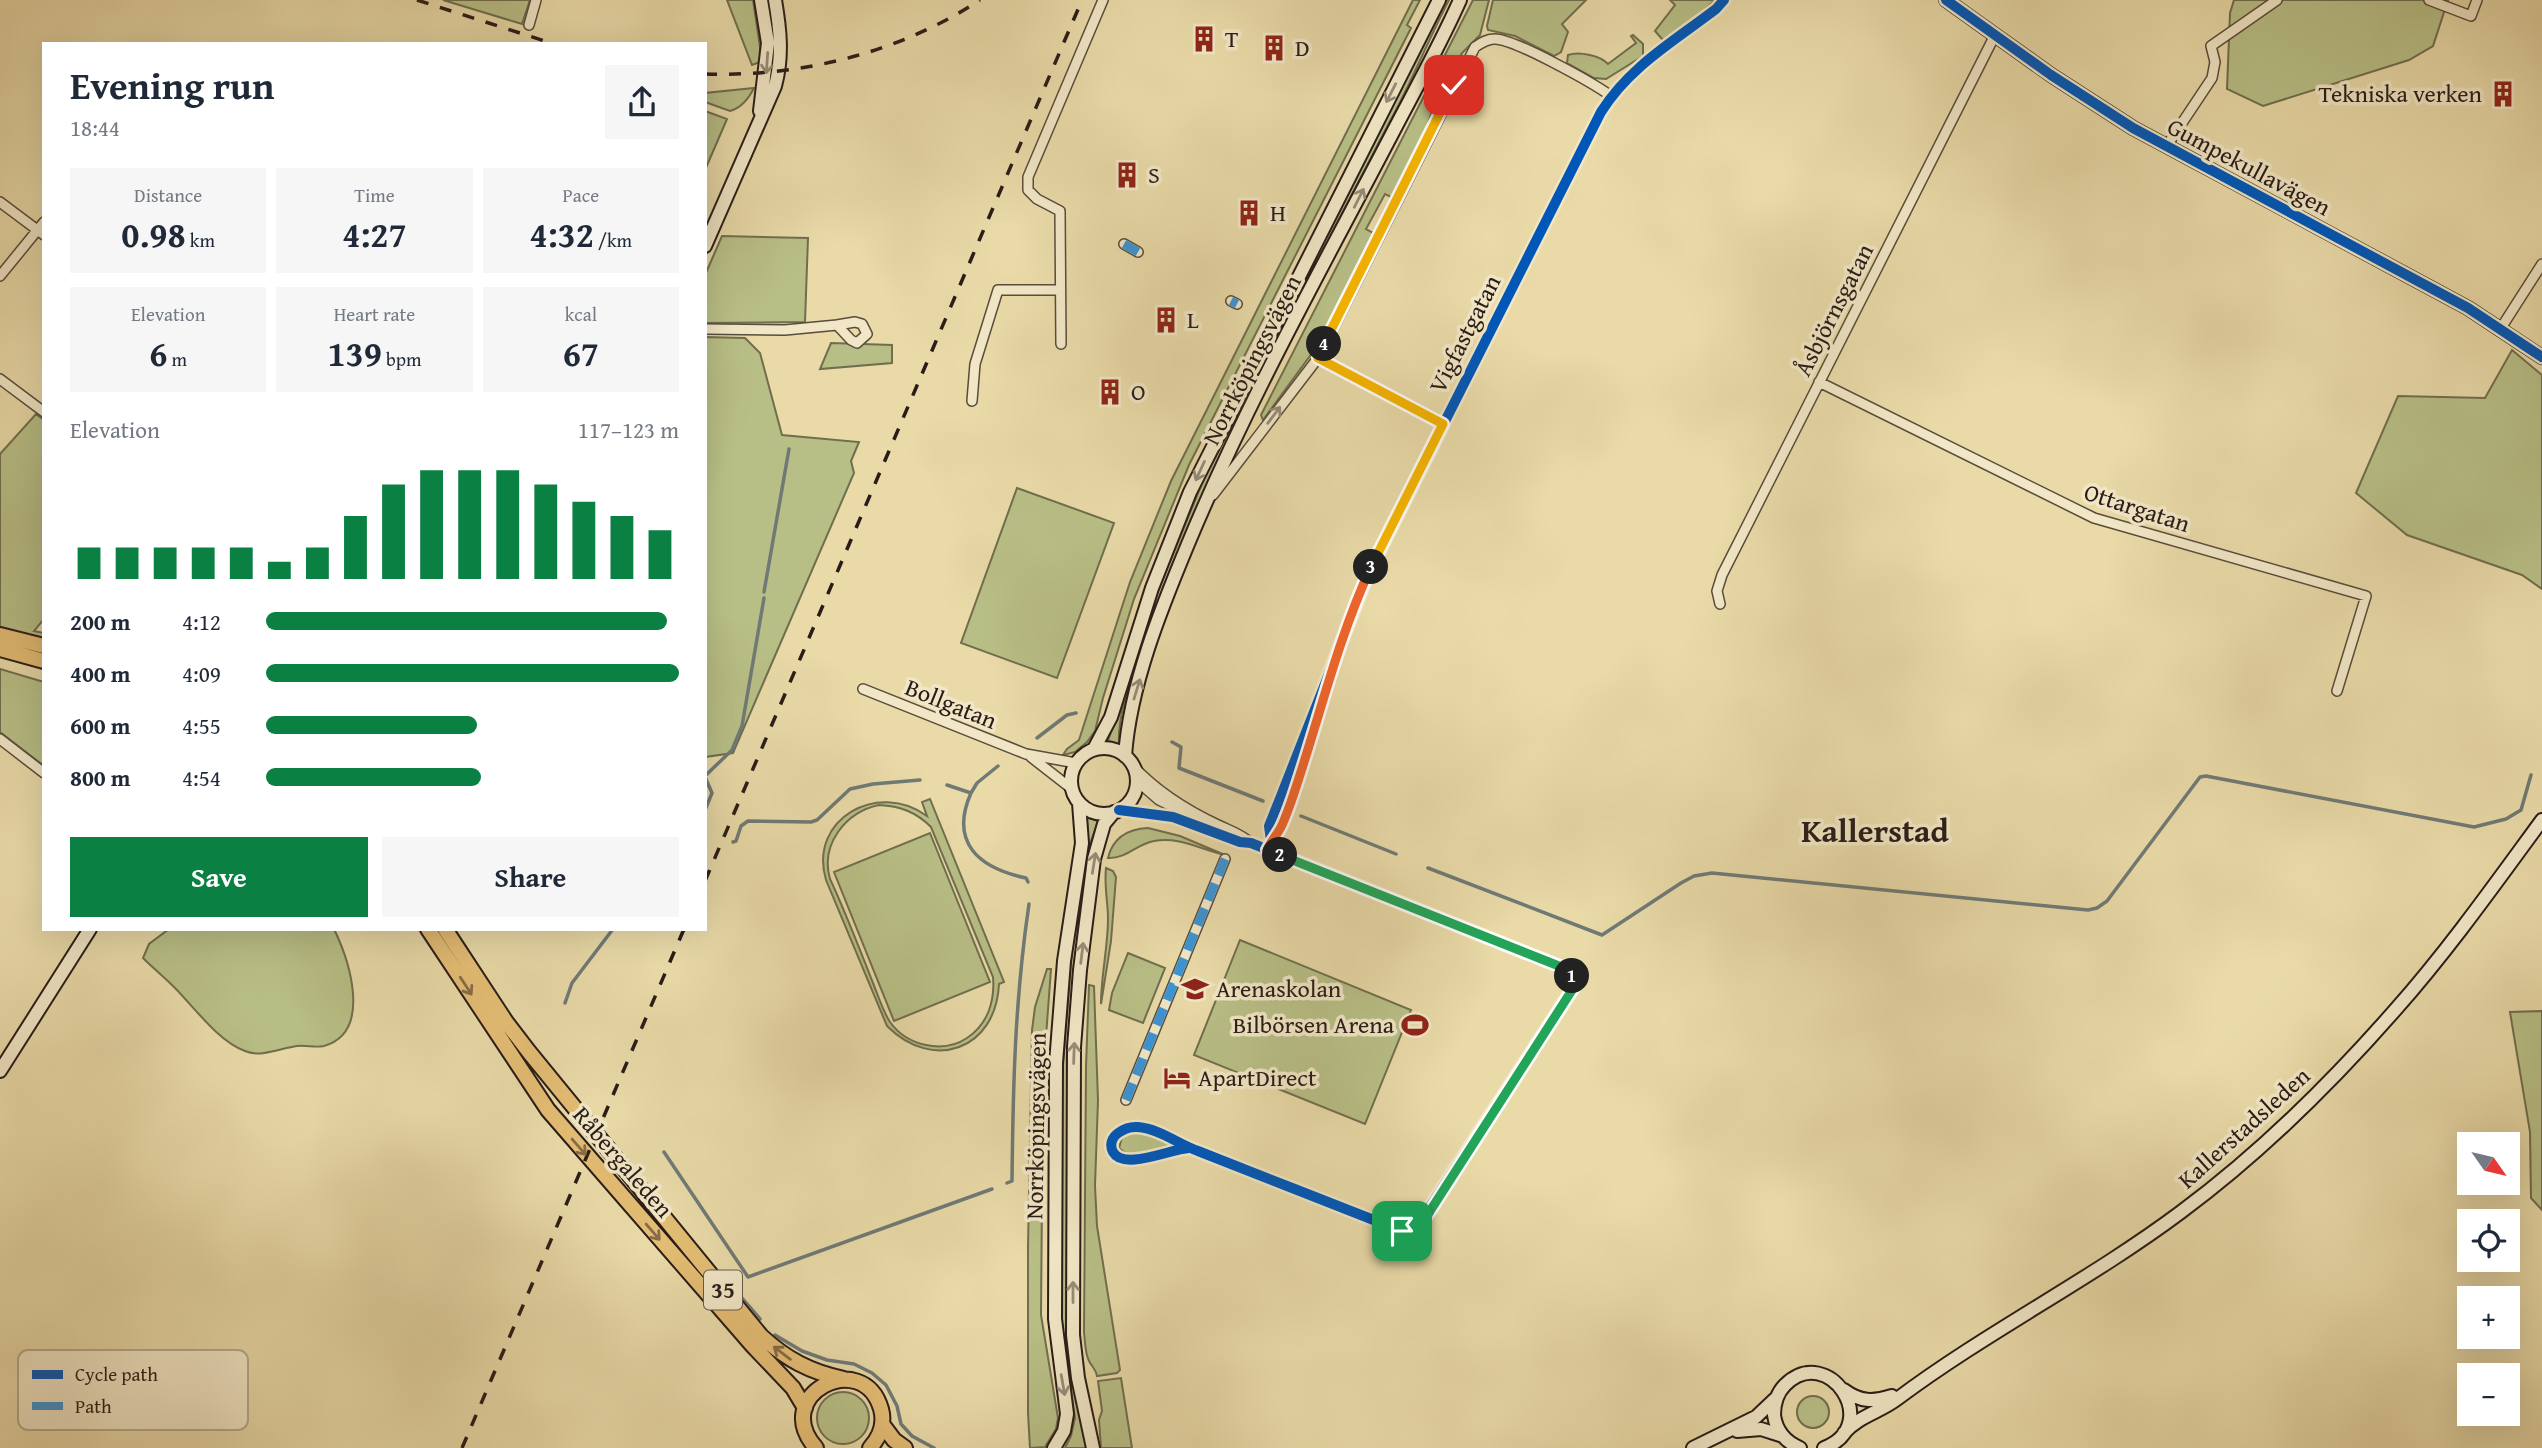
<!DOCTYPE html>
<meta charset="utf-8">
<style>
body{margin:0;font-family:"Gentium Book Plus",serif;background:#f6f6f7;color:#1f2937;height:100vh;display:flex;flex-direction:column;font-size:26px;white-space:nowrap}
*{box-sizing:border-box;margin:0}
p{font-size:23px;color:#747a83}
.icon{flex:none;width:38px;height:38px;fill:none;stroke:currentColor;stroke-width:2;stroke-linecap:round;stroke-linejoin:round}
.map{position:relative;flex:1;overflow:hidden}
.panel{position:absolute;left:42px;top:42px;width:665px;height:889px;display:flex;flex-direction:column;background:#fff;border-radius:0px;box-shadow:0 7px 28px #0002}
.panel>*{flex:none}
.needle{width:46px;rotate:124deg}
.controls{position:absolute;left:2457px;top:1132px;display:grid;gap:14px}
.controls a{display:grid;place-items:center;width:63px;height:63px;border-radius:0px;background:#fff;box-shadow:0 7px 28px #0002;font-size:35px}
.pin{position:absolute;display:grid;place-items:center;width:60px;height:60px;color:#fff;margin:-30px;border-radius:14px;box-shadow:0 4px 10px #0006}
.km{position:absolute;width:35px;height:35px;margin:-18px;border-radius:50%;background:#222;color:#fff;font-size:19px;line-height:35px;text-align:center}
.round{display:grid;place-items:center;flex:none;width:74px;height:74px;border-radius:0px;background:#f6f6f7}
.head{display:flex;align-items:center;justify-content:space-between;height:119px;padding:0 28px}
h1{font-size:38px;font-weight:600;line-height:52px}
.metrics{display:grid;grid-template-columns:repeat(3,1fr);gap:10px;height:119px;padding:7px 28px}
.metrics div{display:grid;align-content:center;border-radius:0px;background:#f6f6f7;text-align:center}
.metrics b{font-size:35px;font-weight:600}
.metrics small{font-size:19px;font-weight:400}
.metrics p{font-size:19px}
.chart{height:196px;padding:14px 28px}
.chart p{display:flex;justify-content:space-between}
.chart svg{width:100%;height:126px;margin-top:7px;stroke:#0b8043;stroke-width:6}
.action{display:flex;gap:14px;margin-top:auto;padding:14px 28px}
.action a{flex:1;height:80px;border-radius:0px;background:#0b8043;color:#fff;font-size:28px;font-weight:600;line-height:80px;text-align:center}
.action a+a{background:#f6f6f7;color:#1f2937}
ul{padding:0 28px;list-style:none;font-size:23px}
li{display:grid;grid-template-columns:112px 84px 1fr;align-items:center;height:52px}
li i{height:18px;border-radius:9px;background:#0b8043}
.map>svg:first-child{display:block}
.green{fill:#b8bf86;stroke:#706e4f;stroke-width:2;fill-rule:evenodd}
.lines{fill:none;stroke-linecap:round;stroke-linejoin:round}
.stream{stroke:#6f7a76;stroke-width:3.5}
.street-casing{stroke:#594c3c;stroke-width:12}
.secondary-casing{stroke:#291c18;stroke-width:16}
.primary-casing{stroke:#291c18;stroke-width:18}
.street{stroke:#f1e7c6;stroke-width:9}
.secondary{stroke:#f1e7c6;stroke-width:12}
.primary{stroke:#e4bd74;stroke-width:14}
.rail{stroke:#291c18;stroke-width:3.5;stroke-dasharray:12 12;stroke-linecap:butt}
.quiet{stroke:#3c94d4;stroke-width:9;stroke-dasharray:18 9;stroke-linecap:butt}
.cycleway-casing{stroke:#f1e7c6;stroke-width:15}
.cycleway{stroke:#0057b8;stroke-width:10}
.oneway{stroke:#978c78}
.oneway2{stroke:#866c46}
.split-1-casing{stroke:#fff;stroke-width:14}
.split-2-casing{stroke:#fff;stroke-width:14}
.split-3-casing{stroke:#fff;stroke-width:14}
.split-4-casing{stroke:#fff;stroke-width:14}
.split-5-casing{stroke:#fff;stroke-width:14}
.split-1{stroke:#22a559;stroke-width:9}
.split-2{stroke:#22a559;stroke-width:9}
.split-3{stroke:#f0652b;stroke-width:9}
.split-4{stroke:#f5b400;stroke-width:9}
.split-5{stroke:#f5b400;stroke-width:9}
.labels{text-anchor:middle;stroke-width:7;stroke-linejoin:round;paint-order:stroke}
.shield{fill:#f1e7c6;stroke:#65594c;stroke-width:2}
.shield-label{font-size:23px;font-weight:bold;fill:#291c18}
.poi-label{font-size:24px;fill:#291c18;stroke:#f1e7c6;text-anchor:start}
.street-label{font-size:24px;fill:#291c18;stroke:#f1e7c6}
.district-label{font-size:32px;font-weight:bold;fill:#291c18;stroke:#f1e7c6}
.key{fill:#f1e7c6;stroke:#b5aa92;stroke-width:2}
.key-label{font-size:19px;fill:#291c18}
</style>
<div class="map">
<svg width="2542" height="1448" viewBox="0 0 2542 1448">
<rect width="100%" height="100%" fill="#e9daa8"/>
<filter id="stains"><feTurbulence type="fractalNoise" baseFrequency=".00286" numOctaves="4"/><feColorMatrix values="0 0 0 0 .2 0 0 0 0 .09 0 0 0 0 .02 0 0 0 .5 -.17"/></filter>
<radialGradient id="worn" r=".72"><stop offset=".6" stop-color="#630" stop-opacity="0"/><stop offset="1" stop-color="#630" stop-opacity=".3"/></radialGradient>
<path class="green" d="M443,0H530L522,24Z
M727,0H753L760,47V62L752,65Z
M1413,0H1420L1407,25L1411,28L1189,465L1134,599L1103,698L1095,731L1087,742L1075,752L1063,755L1067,749L1079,740L1130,582L1171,481Z
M1446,0H1449C1428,40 1412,82 1390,121C1303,291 1206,459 1146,641C1135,673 1117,710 1119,744L1108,741L1153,603L1212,459Z
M1473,0H1489L1480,35L1462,53L1434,106L1425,132L1393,198L1385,194L1366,229L1375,234L1315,349L1263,420L1261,415Z
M1493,0H1586L1562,24L1568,32L1561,52L1554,56L1515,36L1488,30L1487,26Z
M1670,0H1715L1701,13L1665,39H1662L1655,31L1675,5Z
M2234,0H2448L2433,46L2409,60L2263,106L2227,89L2230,13Z
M1633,35L1643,44V56L1606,79L1594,78L1567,63L1568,55C1580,51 1601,56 1608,64L1636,43L1631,36Z
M754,88C749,98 741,108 730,111L705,102V93Z
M705,111L727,119L705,170Z
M722,236L808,238L805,322L705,323V275Z
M705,337L745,338L760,353L782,435L859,442L851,461L854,473L733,753L705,757Z
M831,343L892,345V363L820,369Z
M2512,350L2542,375V589L2522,575L2407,535L2356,493L2398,396L2485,398Z
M36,414L44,420V619L34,631L44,633V639L0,627V454Z
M1017,488L1114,523L1057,678L961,643Z
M0,669L44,682V766L0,732Z
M930,799L1004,982L999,984C996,1050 933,1072 887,1026L826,880C808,819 878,780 927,816L922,802ZM879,805C900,806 916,812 931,827L993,977C995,1001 988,1024 967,1038C943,1054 907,1046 890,1022C882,1010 877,992 871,978C858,945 845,911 830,879C820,844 846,812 879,805Z
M1087,817L1098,821L1090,844L1080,919L1073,984L1068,1076L1067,1343L1086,1448H1065L1071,1436L1075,1418L1062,1332V1077L1073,936L1088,844Z
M1148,828L1180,836L1225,855C1202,850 1179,836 1154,841C1137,844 1126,859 1108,858C1113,837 1128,829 1148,828Z
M930,833L990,982L894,1021L834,872Z
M1106,868L1113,871L1116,877L1111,941L1101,1004C1101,975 1108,947 1108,919C1108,902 1104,886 1106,868Z
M169,929H334C349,960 373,1032 324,1046C316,1048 306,1045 297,1046C281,1048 261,1058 245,1051C218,1041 194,1007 174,987C164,977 153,968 143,958L149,944Z
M1240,940L1411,1010L1365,1124L1194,1055Z
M1128,953L1165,968L1143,1023L1109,1010L1112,993Z
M1047,969H1051L1043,1077L1041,1315L1058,1418L1056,1429L1045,1447L1030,1448L1028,1413V1246L1032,1030L1035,1007Z
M1089,985L1094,986L1098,1100L1095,1186L1097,1226L1120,1370L1117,1373L1097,1376C1096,1369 1092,1367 1089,1361C1085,1353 1085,1341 1084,1332L1086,1066Z
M2542,1011V1210L2531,1198L2530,1132L2510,1012Z
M1139,1131L1179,1144C1159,1143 1135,1166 1119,1148L1122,1137L1130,1132Z
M1121,1378L1132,1448H1101L1099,1420L1102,1411L1098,1381Z
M817 1418a26 26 0 1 1 52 0a26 26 0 1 1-52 0Z
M1797 1412a16 16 0 1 1 32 0a16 16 0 1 1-32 0Z"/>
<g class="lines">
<path class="stream" d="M764,592L789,449
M1037,738L1067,715L1076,713
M1172,742L1181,747L1179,768L1263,801
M705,776L732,750L742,726L764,598
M705,777L712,793L705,810
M947,785L971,793L977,783L998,766
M971,793C949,843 979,868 1026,878L1028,882
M1301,816L1396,854
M733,842L736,841L741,826L748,821L811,822L817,820L850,789L873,784L920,780
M1428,868L1602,935L1681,883L1694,876L1712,873L2088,910L2097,908L2107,901L2200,777L2206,776L2474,827L2506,819L2521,810L2531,775
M565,1003L572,983L613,929
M664,1152L748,1277L992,1189
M1007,1183L1012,1181C1013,1085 1015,999 1029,904
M734,1289L760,1319
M775,1335L802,1351L827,1360L854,1364L872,1373L886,1385L897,1406L901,1424L912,1436L934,1448"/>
<g class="street-casing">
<path id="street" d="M2429,0L2471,16L2477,0
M529,25L536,0
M2166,147L2212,78L2215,62L2211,46L2277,0
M0,202L44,235
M1124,244L1138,252
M0,276L44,222
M1231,301L1237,304
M2501,328L2542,264
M705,329L785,330L837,325L851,340L857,343L867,334L862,324L855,322L837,325
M1061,344L1060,211L1037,199L1028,190V177L1103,0
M1318,358L1443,423
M0,379L44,412
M1819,382L2094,518L2366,596L2337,691
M972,401L975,364L998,290H1060
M1213,495L1318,358L1475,47C1481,43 1487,39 1494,39C1513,38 1593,83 1611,96
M1720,604L1717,591L1722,575L1995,35
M863,689L1026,754L1076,763
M0,739L44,773
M1031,757L1072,789
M1132,765C1156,791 1186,810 1218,825C1231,831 1241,834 1251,843
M1137,781L1159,800L1189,815
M1119,810L1173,817L1240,842L1251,843L1564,968L1574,980V987L1415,1230L1409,1232L1394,1228C1329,1202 1263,1177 1198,1151C1178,1144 1160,1129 1138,1127C1126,1126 1105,1136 1113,1152C1124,1171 1170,1149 1189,1148
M1271,840L1269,826L1369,572L1601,112C1629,67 1674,41 1716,9L1724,0
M1270,842L1280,829L1291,800L1324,695
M1126,1100L1225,859"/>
</g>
<g class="secondary-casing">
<path id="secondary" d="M1946,0L2051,75L2133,128L2468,308L2542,357
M760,111L768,43L761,0
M705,246L775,86C783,57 780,29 775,0
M1071 781a33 33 0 1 1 66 0a33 33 0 1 1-66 0Z
M1094,749L1111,717L1152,588L1190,492L1439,0
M1125,756C1130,685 1161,609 1188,544C1247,402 1322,268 1393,132C1416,88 1440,45 1460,0
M0,1071L90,929
M1844,1390C1860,1402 1873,1402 1892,1396
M1737,1431L1761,1429L1783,1436
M1844,1433C1859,1416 1880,1412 1897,1399C1988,1331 2090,1280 2181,1212C2258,1155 2333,1081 2396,1009C2449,949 2495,884 2542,820
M1054,1448L1064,1431L1067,1414L1055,1319L1056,1063L1064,961L1082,843L1079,803
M1093,1448L1078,1378L1073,1335L1074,1047L1080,970L1094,859L1104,824L1114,812
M1693,1448L1756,1417L1775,1399
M1800,1448C1786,1442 1776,1431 1774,1415C1774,1404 1777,1393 1785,1385C1828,1342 1884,1425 1824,1448"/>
</g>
<g class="primary-casing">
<path id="primary" d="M0,635L44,646
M0,649L44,661
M428,929L548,1110L753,1346L793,1388L805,1408
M445,929L506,1022L529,1052L761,1336C786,1359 810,1372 844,1379
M882,1424L894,1440L905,1448
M816,1448C769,1395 863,1347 881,1409C885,1423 880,1437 870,1448"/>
</g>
<use href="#street" class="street"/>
<use href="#secondary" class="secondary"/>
<use href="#primary" class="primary"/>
<path class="rail" d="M417,0L554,44
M705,74C801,77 899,53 980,0
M705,881L1082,0
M462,1448L684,929"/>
<path class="quiet" d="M1124,244L1138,252
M1231,301L1237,304
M1126,1100L1225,859"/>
<g class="cycleway-casing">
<path id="cycleway" d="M1946,0L2051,75L2133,128L2468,308L2542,357
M1119,810L1173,817L1240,842L1251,843L1564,968L1574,980V987L1415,1230L1409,1232L1394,1228C1329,1202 1263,1177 1198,1151C1178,1144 1160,1129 1138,1127C1126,1126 1105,1136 1113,1152C1124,1171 1170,1149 1189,1148
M1267,850L1271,840L1269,826L1279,801L1369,572L1601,112C1629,67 1674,41 1716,9L1724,0"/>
</g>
<use href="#cycleway" class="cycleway"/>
</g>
<defs><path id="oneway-shaft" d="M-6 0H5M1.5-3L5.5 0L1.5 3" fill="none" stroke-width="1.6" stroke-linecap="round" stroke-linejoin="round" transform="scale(1.75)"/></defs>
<g class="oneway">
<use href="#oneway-shaft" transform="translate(767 63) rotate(94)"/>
<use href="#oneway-shaft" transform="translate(1391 93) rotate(117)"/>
<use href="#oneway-shaft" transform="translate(1359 198) rotate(-63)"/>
<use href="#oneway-shaft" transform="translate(1274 415) rotate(-53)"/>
<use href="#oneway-shaft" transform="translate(1200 471) rotate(115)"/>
<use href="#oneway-shaft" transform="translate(1137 689) rotate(-73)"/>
<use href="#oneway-shaft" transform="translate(1094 863) rotate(-81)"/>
<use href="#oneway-shaft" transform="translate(1082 953) rotate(-83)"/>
<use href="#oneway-shaft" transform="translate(1074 1053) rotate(-88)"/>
<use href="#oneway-shaft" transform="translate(1073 1292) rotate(-90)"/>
<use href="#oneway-shaft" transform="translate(1063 1385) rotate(80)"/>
</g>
<g class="oneway2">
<use href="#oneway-shaft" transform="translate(466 986) rotate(57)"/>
<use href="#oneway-shaft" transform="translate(579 1147) rotate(49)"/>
<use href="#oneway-shaft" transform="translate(653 1232) rotate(49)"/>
<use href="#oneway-shaft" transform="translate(782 1353) rotate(-143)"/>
</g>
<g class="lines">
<g class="split-1-casing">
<path id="split-1" d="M1402,1231L1415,1230L1423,1222L1574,987L1572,976"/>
</g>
<g class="split-2-casing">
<path id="split-2" d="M1280,855L1564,968L1572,976"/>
</g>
<g class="split-3-casing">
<path id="split-3" d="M1280,855L1267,850C1271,841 1277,835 1281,827C1285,819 1288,810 1291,802C1318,724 1336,643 1371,567"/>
</g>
<g class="split-4-casing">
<path id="split-4" d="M1324,344L1318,358L1443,424L1371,567"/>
</g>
<g class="split-5-casing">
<path id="split-5" d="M1324,344L1454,85"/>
</g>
<use href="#split-1" class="split-1"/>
<use href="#split-2" class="split-2"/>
<use href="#split-3" class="split-3"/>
<use href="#split-4" class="split-4"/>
<use href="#split-5" class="split-5"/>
</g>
<defs>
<g id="building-bare" transform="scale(2.1)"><path d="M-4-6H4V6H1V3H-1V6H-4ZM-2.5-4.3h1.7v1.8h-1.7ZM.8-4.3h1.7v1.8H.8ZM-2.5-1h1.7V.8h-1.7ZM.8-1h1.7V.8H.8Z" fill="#8f2418" stroke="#f1e7c6" stroke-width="2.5" paint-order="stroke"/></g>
<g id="school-bare" transform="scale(2.1)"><path d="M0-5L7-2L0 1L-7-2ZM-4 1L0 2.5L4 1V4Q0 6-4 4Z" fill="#8f2418" stroke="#f1e7c6" stroke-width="2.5" paint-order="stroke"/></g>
<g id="stadium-bare" transform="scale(2.1)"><path d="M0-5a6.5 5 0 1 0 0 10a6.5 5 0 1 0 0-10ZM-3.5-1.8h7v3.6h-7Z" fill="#8f2418" stroke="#f1e7c6" stroke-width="2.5" paint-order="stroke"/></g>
<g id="hotel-bare" transform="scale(2.1)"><path d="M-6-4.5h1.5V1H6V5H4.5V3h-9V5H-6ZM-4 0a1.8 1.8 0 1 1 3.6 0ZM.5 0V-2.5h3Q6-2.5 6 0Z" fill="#8f2418" stroke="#f1e7c6" stroke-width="2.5" paint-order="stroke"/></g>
</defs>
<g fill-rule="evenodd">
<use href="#building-bare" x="1204" y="39"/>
<use href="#building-bare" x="1274" y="48"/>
<use href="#building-bare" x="2503" y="94"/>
<use href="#building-bare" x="1127" y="175"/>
<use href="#building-bare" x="1249" y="213"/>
<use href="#building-bare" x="1166" y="320"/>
<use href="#building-bare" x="1110" y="392"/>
<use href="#school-bare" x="1195" y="989"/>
<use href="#stadium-bare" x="1415" y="1025"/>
<use href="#hotel-bare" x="1177" y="1078"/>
</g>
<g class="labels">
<rect class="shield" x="704" y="1270.5" width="38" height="39" rx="5"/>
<g class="shield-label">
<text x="723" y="1298">35</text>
</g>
<g class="poi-label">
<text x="1225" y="47">T</text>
<text x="1295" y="56">D</text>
<text x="2482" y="102" text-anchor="end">Tekniska verken</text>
<text x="1148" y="183">S</text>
<text x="1270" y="221">H</text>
<text x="1187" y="328">L</text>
<text x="1131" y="400">O</text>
<text x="1216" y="997">Arenaskolan</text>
<text x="1394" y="1033" text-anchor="end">Bilbörsen Arena</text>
<text x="1198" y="1086">ApartDirect</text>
</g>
<g class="street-label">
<text transform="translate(2249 167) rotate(28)" y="8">Gumpekullavägen</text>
<text transform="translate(1834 310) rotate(-63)" y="8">Åsbjörnsgatan</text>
<text transform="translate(1465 334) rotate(-63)" y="8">Vigfastgatan</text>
<text transform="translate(1252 360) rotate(-63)" y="8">Norrköpingsvägen</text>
<text transform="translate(2137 508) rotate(18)" y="8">Ottargatan</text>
<text transform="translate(951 704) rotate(22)" y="8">Bollgatan</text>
<text transform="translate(1036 1126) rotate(-89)" y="8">Norrköpingsvägen</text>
<text transform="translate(2244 1128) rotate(-42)" y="8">Kallerstadsleden</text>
<text transform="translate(623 1162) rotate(49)" y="8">Råbergaleden</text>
</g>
<g class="district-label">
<text x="1875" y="842">Kallerstad</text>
</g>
</g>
<rect x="18" y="1350" width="230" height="80" rx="10" class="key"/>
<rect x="32" y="1370" width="31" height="9" fill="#0057b8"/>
<rect x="32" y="1402" width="31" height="8" fill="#3c94d4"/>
<g class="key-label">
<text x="75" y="1381">Cycle path</text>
<text x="75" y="1413">Path</text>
</g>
<rect width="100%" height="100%" filter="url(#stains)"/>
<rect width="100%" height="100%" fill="url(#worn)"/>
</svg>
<div class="controls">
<a><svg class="needle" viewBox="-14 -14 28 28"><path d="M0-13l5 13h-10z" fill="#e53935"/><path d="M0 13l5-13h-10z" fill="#747a83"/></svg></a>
<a><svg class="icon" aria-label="locate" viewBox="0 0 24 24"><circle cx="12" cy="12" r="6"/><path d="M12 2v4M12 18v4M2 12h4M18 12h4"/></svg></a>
<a>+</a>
<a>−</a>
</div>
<div class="pin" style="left:1402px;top:1231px;background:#1e9e55"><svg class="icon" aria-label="arrive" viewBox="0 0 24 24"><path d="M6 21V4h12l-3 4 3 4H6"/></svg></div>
<div class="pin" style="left:1454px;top:85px;background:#d93025"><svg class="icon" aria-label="check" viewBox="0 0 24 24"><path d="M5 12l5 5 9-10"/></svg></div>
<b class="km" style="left:1572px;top:976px">1</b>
<b class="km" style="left:1280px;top:855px">2</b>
<b class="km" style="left:1371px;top:567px">3</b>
<b class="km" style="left:1324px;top:344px">4</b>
<section class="panel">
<div class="head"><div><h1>Evening run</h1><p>18:44</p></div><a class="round"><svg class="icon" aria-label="share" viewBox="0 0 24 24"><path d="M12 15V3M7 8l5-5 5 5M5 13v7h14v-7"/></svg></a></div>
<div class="metrics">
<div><p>Distance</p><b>0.98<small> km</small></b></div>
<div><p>Time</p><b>4:27</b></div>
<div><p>Pace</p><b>4:32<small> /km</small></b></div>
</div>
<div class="metrics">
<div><p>Elevation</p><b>6<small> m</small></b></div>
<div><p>Heart rate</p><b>139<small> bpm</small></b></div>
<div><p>kcal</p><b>67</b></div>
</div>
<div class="chart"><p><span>Elevation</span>117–123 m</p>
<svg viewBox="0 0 160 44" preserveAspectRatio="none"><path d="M5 44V33M15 44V33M25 44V33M35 44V33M45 44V33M55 44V38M65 44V33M75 44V22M85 44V11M95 44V6M105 44V6M115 44V6M125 44V11M135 44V17M145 44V22M155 44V27"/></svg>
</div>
<ul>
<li><b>200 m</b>4:12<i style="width:97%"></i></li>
<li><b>400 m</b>4:09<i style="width:100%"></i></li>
<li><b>600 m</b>4:55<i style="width:51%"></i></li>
<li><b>800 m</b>4:54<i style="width:52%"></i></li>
</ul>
<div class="action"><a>Save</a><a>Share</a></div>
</section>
</div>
